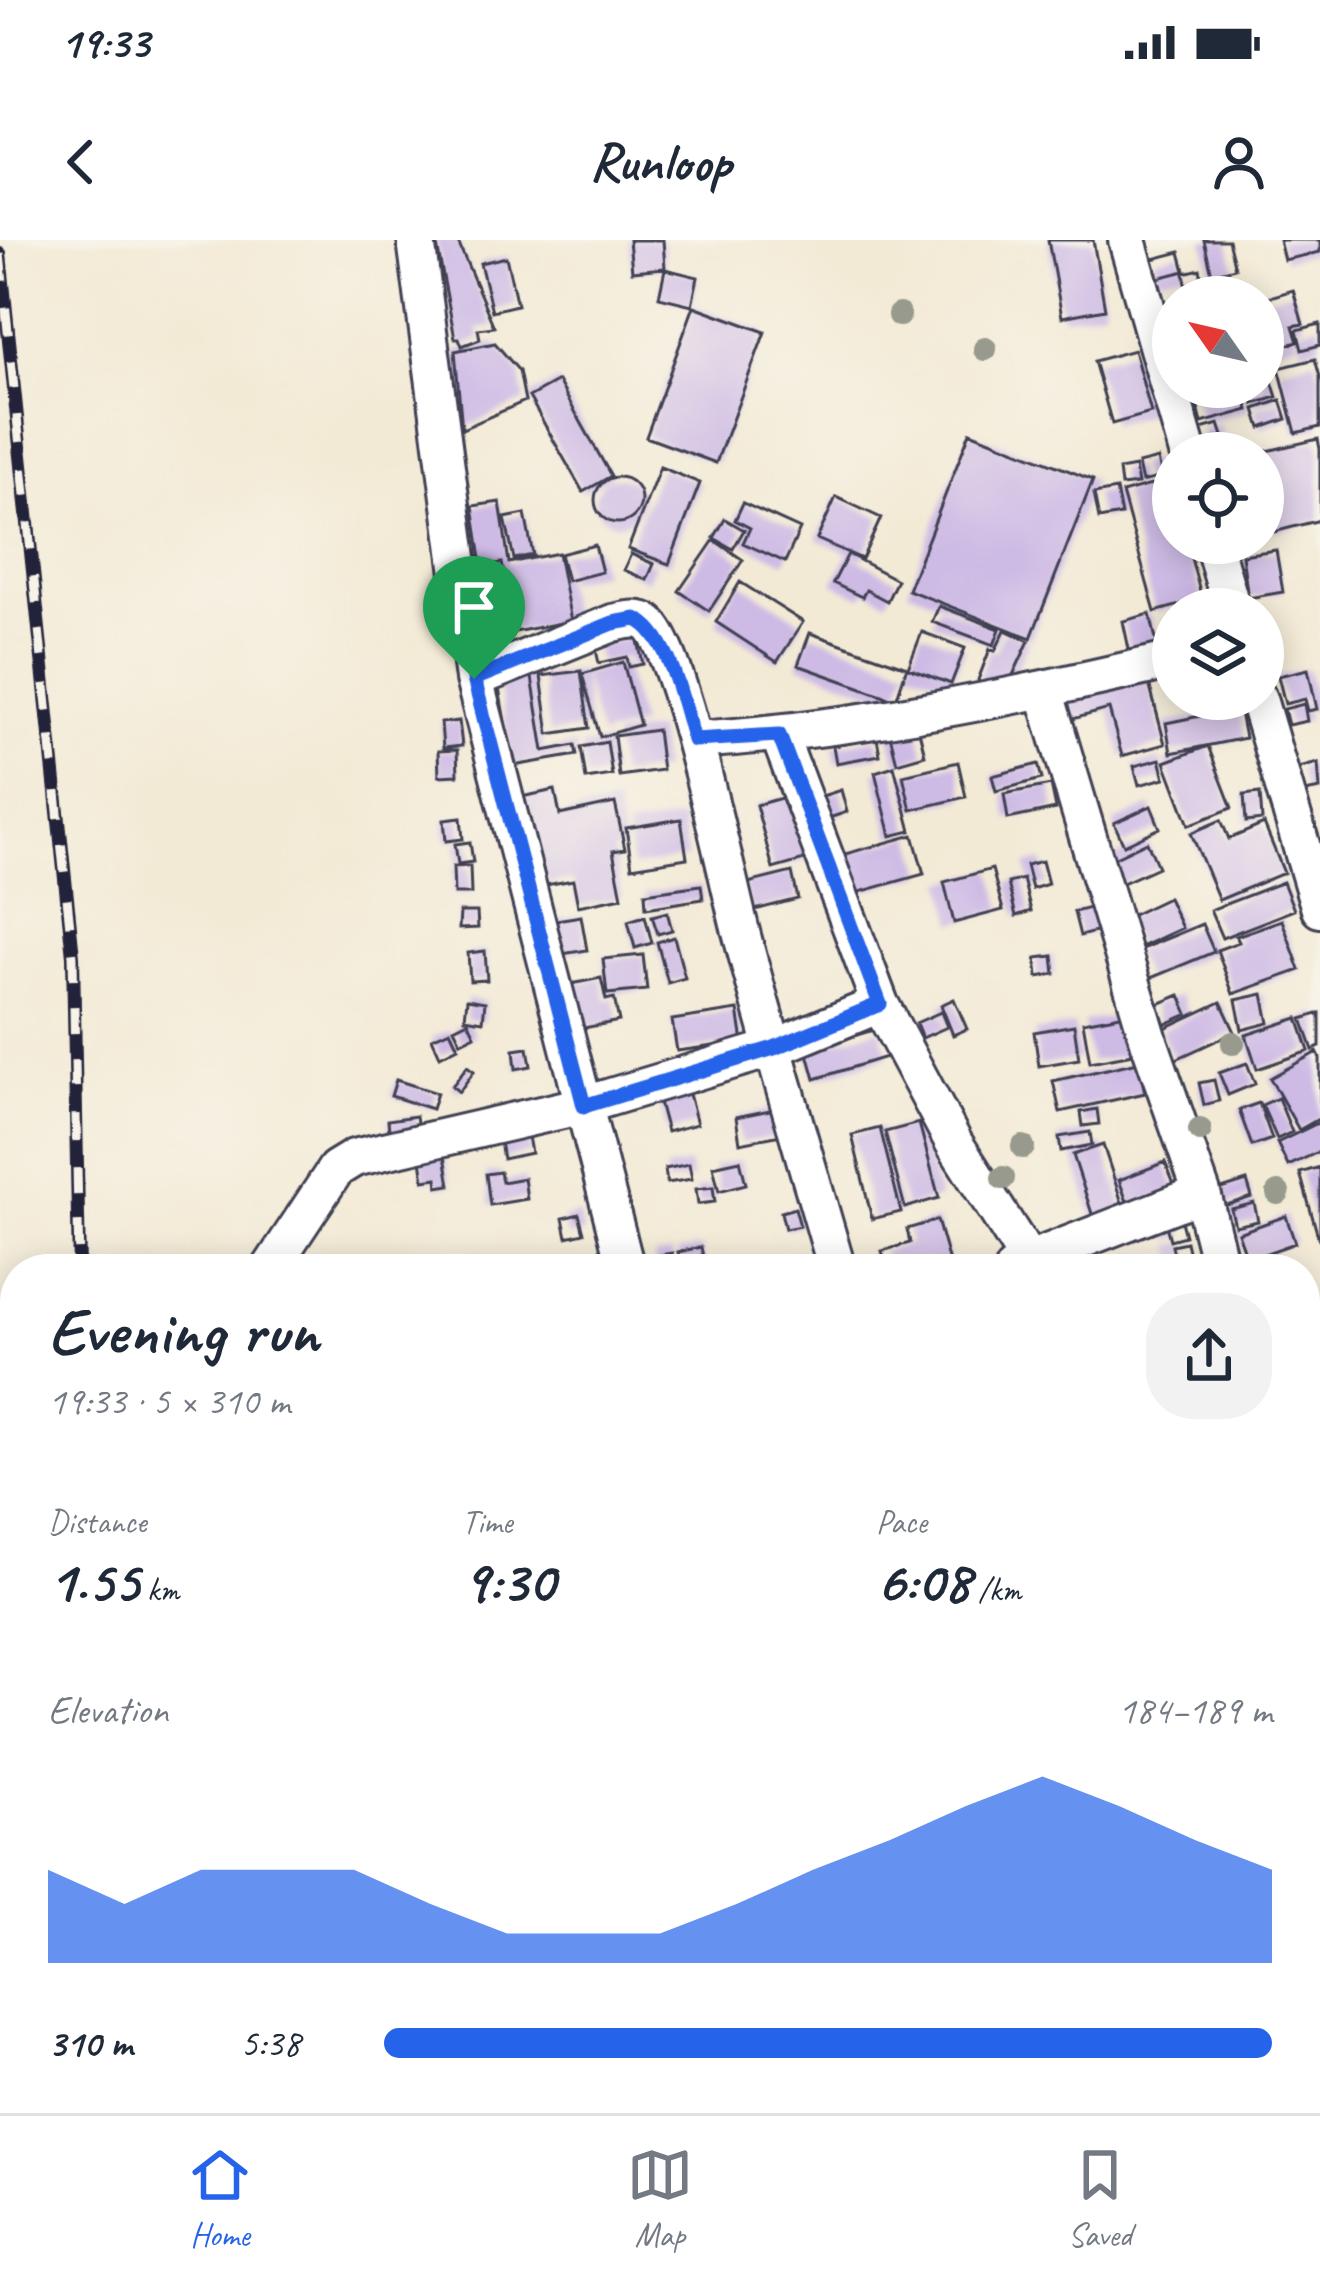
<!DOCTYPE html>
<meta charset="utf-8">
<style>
body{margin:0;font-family:Caveat,sans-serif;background:#f2f2f3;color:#1f2937;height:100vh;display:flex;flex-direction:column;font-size:45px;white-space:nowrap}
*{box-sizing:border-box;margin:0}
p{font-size:39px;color:#747a83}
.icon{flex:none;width:66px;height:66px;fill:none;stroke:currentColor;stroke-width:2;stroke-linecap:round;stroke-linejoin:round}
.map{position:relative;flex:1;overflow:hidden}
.sheet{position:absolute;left:0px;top:1014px;width:1320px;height:861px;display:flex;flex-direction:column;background:#fff;border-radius:48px 48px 0 0;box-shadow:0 6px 30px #0003}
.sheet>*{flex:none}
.needle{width:78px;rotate:304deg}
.controls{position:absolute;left:1152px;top:36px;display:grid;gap:24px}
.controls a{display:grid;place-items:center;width:132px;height:132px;border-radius:50%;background:#fff;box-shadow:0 6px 30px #0003;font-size:60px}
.pin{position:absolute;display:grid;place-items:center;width:102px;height:102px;color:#fff;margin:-123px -51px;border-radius:50% 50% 50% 0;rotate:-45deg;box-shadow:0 0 12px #0007}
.pin .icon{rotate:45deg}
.round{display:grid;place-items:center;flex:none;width:126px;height:126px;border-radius:48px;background:#f2f2f3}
.overview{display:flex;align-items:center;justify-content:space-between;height:204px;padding:0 48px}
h1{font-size:66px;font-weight:600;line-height:90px}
.metrics{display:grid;grid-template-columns:repeat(3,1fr);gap:18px;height:204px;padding:12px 48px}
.metrics div{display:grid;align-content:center}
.metrics b{font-size:60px;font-weight:600}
.metrics small{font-size:33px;font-weight:400}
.metrics p{font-size:33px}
.chart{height:336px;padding:24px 48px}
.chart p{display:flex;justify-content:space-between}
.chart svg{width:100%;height:216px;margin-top:12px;fill:#2563eb;opacity:.7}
ul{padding:0 48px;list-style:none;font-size:39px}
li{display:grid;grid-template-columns:192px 144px 1fr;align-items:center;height:90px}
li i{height:30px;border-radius:15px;background:#2563eb}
.status{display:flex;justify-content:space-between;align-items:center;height:84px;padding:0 60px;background:#fff;direction:ltr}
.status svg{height:33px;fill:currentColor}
header{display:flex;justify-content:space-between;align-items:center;height:156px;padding:0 48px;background:#fff;font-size:54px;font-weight:600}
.tab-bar{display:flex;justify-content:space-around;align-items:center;height:168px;border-top:3px solid #e0e1e3;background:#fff;font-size:33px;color:#747a83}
.tab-bar a{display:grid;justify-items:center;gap:6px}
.tab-bar .on{color:#2563eb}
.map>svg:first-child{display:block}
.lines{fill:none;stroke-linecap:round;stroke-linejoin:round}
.stream{stroke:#76baec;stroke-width:9}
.building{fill:#cdbae5}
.minor-casing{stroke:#414052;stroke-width:42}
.minor{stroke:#fff;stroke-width:36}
.rail-casing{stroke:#22223b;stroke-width:14}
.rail{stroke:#f7f3e8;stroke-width:9;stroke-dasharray:27;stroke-linecap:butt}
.tree{fill:#979a8c}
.route-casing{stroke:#fff;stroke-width:24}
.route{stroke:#2563eb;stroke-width:15}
</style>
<div class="status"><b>19:33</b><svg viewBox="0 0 49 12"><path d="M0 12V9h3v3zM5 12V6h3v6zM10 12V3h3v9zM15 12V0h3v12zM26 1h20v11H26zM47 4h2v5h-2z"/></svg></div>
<header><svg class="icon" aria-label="back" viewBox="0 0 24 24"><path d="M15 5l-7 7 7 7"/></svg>Runloop<svg class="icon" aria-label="person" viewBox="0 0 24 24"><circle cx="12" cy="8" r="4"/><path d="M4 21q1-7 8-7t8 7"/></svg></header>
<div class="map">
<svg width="1320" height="1873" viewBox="0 0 1320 1873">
<rect width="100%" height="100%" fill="#f7f3e8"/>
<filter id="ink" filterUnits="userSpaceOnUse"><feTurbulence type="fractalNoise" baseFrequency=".00833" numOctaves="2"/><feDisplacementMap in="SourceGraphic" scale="24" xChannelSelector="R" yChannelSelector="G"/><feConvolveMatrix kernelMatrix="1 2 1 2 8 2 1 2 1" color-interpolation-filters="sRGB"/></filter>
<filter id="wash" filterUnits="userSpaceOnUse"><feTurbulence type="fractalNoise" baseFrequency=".004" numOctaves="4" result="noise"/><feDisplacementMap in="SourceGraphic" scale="48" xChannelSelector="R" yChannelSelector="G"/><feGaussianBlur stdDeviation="2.7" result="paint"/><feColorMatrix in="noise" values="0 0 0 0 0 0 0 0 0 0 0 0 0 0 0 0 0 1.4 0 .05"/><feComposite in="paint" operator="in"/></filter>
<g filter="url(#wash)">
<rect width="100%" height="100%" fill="#f3ead5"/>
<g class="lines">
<path class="stream" d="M760,1860L766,1873"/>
</g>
<g id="blocks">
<path class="building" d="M436,0H457L494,87L478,89L480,99L462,106L459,98H455Z
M629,0H663L665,28L632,31Z
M1048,0H1093L1105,69L1062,77Z
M1204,0H1228L1235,28L1212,34Z
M1279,0H1320V12L1284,20Z
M1180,12L1185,31L1158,38L1153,19Z
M506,17L517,65L492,71L480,23Z
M665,29L698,37L692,65L659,57Z
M1200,29L1203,46L1187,49L1184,33Z
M1293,50L1303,84L1293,86L1298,102L1265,111L1263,59Z
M694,66L765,92L716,223L646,197Z
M1320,84V105L1302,110L1297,90Z
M495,103L519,131L525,161L462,189L455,111Z
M1134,110L1151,173L1112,184L1094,121Z
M1263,114L1277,157L1254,164L1249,147H1263Z
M1315,119L1320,137V187L1296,193L1279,128Z
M558,141L611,236L583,252L529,157Z
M1199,147H1242L1249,170L1202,183L1193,149Z
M1281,160L1287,179L1261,188L1255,169Z
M1219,184L1223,196L1204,202L1201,189Z
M970,192L1093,240L1031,398L908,350Z
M1318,199L1320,209V280L1274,292L1263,248V212Z
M1158,219L1162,237L1142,242L1138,224Z
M660,227L700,243L669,324L628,309Z
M1135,227L1138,244L1121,246L1119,230Z
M595 260a23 23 0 1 1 46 0a23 23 0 1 1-46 0Z
M1169,240L1173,254V303H1187L1202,359L1155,372L1122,253Z
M1116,250L1121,275L1099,279L1094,254Z
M836,257L881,278L862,319L817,299Z
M500,262L509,323L558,313L571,381L515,392L502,323L482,326L473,266Z
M743,263L800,289L785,322L743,303L750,288L735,280Z
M525,274L533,315L514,319L505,278Z
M725,279L744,290L733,309L714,298Z
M714,300L743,320L709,371L679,351Z
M595,305L602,332L567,341L560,314Z
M1276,310L1283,352L1248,358L1242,315Z
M631,314L654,324L647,340L624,330Z
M848,314L897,340L887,361L866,350L862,357L833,343Z
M740,342L803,382L777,422L716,382Z
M939,366L1000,389L994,405L932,382Z
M1150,374L1158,408L1130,414L1123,381Z
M1005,390L1029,401L1007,448L983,450L978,440L990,409L995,411Z
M922,392L965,408L951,444L908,428Z
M810,393L907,427L896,460L798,425Z
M637,396L643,424L629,427L627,417L599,423L595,406Z
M623,422L640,485L600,497L582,434Z
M1308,429L1317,469L1308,471L1305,459L1285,464L1278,436Z
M531,431L544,511L575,505L577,515L513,526L497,437Z
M581,431L589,488L549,494L541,436Z
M1146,432L1165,504L1122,516L1109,469L1062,482L1056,457Z
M1304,464L1307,481L1288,485L1284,469Z
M1239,468L1245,498L1171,513L1166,483Z
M459,481L462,506L443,508L441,483Z
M917,483L925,515L897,523L889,491Z
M657,490L662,530L619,536L614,496Z
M877,498L880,515L836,523L833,506Z
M607,502L612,535L586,539L581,507Z
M1208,506L1232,568L1189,585L1165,522Z
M457,510L458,535L439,536L438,511Z
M1160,519L1165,538L1139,545L1134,526Z
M958,522L966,557L911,570L903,535Z
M1318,523L1320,549L1305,552L1299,528Z
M1038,524L1042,539L996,551L992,536Z
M894,526L911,591L891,596L875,532Z
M1051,545L1056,569L1008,579L1004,554Z
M555,550L560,575L615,563L625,609L613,611L622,657L578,666L573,640L546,645L542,624L526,628L512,559Z
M841,550L847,572L826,579L819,557Z
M1260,553L1262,580L1246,582L1244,555Z
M792,555L808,619L773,629L756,565Z
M1151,566L1160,588L1124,605L1114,583Z
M461,578L463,599L446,601L444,580Z
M681,579L687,618L632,627L626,588Z
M1221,580L1229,599L1264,584L1284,633L1219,660L1191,593Z
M913,595L924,634L849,655L838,616Z
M470,602L473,622L458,624L455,604Z
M1147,602L1158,627L1116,646L1105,622Z
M1042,621L1048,644L1032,649L1026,625Z
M470,626L471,654H454L453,627Z
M992,629L1003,670L954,683L944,642Z
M792,632L798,659L751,671L744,644Z
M1023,639L1031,671L1016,676L1008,643Z
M1283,642L1294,670L1222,698L1210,670Z
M701,645L703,659L646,668L645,653Z
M1168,658L1182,688L1138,708L1124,679Z
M1097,666L1103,690L1080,696L1074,672Z
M460,672H477L478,688L459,689Z
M667,672L672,690L658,694L652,676Z
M581,676L587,710L562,714L556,680Z
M645,676L652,703L635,708L628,681Z
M1282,680L1300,730L1233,754L1217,710L1239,702L1236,696Z
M1202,684L1214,712L1146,740L1134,712Z
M674,697L685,738L668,743L657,702Z
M485,711L487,740L470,741L468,713Z
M643,715L647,750L607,754L603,719Z
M1053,716L1055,734L1038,737L1036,718Z
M601,738L606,760L614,758L619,781L574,790L566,745Z
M1263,754L1269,783L1242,790L1236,760Z
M1180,755L1188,774L1161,786L1153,766Z
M467,759L485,762L483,781L465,778Z
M954,759L967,789L953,795L941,765Z
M1221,762L1235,792L1174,820L1161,790Z
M738,770L743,802L677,811L672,780Z
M941,772L947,787L922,798L916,783Z
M1320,773V807L1313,810L1302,779Z
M1126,774L1133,814L1090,822L1083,782Z
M1298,778L1309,811L1257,829L1246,795Z
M468,781L475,795L461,802L454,788Z
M1074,785L1079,819L1039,826L1034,792Z
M880,788L889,816L815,839L807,810Z
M450,790L458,807L440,816L432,798Z
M528,808L531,826L516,829L514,810Z
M1317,812L1320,818V878L1299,890L1270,838Z
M1138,822L1145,853L1060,872L1053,841Z
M1247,823L1255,844L1228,855L1219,833Z
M467,826L474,831L459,852L452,846Z
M396,840L437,853L432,869L391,856Z
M1214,840L1219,861L1204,865L1199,843Z
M686,843L697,884L667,892L656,851Z
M1278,858L1292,892L1277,899L1262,865Z
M1259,863L1272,899L1252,906L1239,870Z
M775,869L781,895L740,903L736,877Z
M1097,869L1099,884L1083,886L1081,872Z
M416,876L419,895L390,899L388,880Z
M1320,882V911L1288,926L1277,903Z
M919,883L939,958L905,968L885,892Z
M526,885L531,913L503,919L498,890Z
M880,888L901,972L872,979L852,895Z
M1090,892L1092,905L1061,911L1059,897Z
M1103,905L1124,969L1094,980L1073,915Z
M445,916L450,945L438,947L437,938L424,940L421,920Z
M740,920L746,944L719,951L713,926Z
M1165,922L1176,949L1129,967L1119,940Z
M689,924L692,939L667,943L665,929Z
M1320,927V1000H1319L1300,933Z
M500,932L502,942L524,938L527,959L490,965L486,934Z
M1247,941L1252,957L1214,969L1209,953Z
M713,947L715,962L698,964L696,949Z
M1254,963L1258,981L1235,986L1231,969Z
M795,968L800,986L785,989L781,972Z
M579,974L584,993L567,997L563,978Z
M1179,974L1185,996L1170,1000L1164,978Z
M1286,976L1295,1003L1264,1014L1268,1027L1251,1029L1238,993Z
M937,980L951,1029H887L882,1011L910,1003L907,989Z
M1186,1002L1192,1029H1177L1172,1005Z
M701,1007L705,1026L681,1029L678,1012Z
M672,1013L675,1029H655L654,1016Z
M1137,1016L1143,1029H1107Z
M1320,1072V1092L1305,1098V1078Z
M1320,1180V1228L1305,1239V1191Z
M1320,1238V1383L1305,1361V1249Z
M1316,1398L1320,1406V1466L1305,1435V1403Z
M360,1860H400L399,1869L360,1863Z
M1210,1863L1283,1870V1873H1209Z"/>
</g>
</g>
<g filter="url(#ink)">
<use href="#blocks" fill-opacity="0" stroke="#414052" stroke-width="3"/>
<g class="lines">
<g class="minor-casing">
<path id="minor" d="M416,0L474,439L626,1029
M1127,0L1188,213
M1213,303L1232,369
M474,439L613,383C624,381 639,376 649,384C681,412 727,639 741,692C771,805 805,917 837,1029
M1044,450L1150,804L1202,953L1221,1029
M1258,459L1320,669
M779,495L880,764L954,903L1034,1029
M694,500C855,490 1016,457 1173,420
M270,1029L336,929L354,918L584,865L774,808L880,764
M1013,1029L1029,1020L1202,953
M1305,1135L1320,1117
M1305,1587L1320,1621
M0,1631H15
M0,1729L15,1692
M110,1860L111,1873"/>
</g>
<use href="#minor" class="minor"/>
<g class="rail-casing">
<path id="rail" d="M0,14L73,716L79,1029
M45,1873L46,1860"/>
</g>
<use href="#rail" class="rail"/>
</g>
<g class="tree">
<circle cx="899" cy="75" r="12"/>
<circle cx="985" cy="109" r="12"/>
<circle cx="1233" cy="803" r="12"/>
<circle cx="1200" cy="890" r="12"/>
<circle cx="1023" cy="907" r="12"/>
<circle cx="1003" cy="938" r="12"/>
<circle cx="1278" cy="953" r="12"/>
</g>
</g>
<g class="lines" filter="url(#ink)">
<g class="route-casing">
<path id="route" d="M636,379C670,394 683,466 694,500L779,495L880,764L774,808L584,866L474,439L613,383Z"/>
</g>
<use href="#route" class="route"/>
</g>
</svg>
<div class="controls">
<a><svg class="needle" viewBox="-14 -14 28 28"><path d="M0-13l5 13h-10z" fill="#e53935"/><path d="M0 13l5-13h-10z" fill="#747a83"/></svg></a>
<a><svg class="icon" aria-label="locate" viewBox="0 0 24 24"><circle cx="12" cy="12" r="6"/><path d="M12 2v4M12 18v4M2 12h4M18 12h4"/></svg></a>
<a><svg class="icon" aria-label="layers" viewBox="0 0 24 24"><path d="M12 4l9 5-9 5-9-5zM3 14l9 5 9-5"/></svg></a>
</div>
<div class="pin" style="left:474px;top:439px;background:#1e9e55"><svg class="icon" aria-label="arrive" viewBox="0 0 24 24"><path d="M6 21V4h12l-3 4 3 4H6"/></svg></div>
<section class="sheet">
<div class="overview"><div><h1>Evening run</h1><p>19:33 · 5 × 310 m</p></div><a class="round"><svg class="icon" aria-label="share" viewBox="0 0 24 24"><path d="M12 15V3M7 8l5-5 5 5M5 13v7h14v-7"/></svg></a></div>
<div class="metrics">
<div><p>Distance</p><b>1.55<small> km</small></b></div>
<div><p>Time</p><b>9:30</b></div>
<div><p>Pace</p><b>6:08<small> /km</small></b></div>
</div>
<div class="chart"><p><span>Elevation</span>184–189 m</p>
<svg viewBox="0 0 160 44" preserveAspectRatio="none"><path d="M0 44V25L10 32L20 25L30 25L40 25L50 32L60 38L70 38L80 38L90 32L100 25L110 19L120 12L130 6L140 12L150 19L160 25V44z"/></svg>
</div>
<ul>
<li><b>310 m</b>5:38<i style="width:100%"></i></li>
</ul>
</section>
</div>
<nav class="tab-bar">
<a class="on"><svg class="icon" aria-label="home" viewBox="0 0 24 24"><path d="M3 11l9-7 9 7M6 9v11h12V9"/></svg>Home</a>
<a><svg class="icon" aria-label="map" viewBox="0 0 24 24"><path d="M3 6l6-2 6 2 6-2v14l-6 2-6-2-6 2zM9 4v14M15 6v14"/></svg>Map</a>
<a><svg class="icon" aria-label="saved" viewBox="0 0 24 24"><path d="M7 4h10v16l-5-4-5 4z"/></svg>Saved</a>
</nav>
